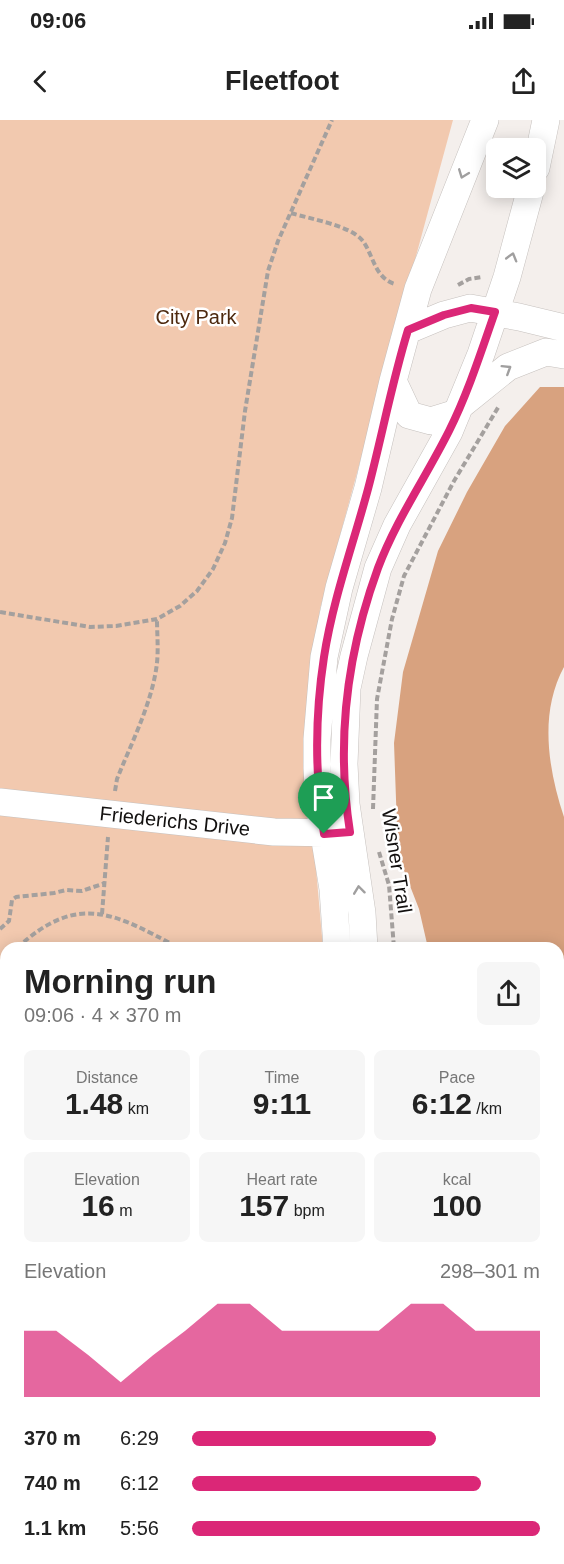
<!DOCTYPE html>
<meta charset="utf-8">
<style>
body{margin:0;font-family:Helvetica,sans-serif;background:#f6f6f6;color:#222;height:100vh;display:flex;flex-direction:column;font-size:22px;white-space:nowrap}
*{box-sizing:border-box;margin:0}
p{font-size:20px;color:#767676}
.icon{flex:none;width:33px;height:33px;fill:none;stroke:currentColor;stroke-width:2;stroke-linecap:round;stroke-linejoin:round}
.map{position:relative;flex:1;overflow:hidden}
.panel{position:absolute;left:0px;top:822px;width:564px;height:622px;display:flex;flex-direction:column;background:#fff;border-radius:18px 18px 0 0;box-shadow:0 3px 15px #0003}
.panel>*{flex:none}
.tools{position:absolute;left:486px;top:18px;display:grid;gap:12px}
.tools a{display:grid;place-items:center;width:60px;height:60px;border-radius:9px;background:#fff;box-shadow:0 3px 15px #0003;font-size:30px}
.pin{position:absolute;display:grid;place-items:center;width:51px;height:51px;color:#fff;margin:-62px -26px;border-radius:50% 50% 50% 0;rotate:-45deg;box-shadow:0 0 6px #0007}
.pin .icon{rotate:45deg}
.round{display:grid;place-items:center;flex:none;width:63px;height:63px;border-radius:9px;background:#f6f6f6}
.summary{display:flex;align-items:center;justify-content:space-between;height:102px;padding:0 24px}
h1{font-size:33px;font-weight:700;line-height:45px}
.figures{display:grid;grid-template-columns:repeat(3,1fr);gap:9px;height:102px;padding:6px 24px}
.figures div{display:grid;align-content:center;border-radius:9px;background:#f6f6f6;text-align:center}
.figures b{font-size:30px;font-weight:700}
.figures small{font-size:16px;font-weight:400}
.figures p{font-size:16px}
.chart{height:168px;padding:12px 24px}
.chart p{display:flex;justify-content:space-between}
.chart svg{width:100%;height:108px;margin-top:6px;fill:#db2777;opacity:.7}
ul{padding:0 24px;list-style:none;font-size:20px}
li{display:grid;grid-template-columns:96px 72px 1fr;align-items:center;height:45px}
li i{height:15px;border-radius:8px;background:#db2777}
.status{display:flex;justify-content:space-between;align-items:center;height:42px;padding:0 30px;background:#fff;direction:ltr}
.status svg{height:16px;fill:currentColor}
header{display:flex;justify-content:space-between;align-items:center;height:78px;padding:0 24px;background:#fff;font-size:27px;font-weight:700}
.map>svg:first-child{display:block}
.green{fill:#f2c9af}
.water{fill:#d8a27f}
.building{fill:#c6c1be;stroke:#807b78;stroke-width:1.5}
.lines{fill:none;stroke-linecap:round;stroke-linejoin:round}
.minor-casing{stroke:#c6c1be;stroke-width:28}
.path{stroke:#a4a09e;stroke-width:4;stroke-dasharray:6 3;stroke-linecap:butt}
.minor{stroke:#fff;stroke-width:27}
.oneway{stroke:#a09f9f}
.route-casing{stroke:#fff;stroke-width:12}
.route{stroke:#db2777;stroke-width:8}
.labels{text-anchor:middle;stroke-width:5;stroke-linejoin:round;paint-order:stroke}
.park-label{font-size:20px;fill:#4d290e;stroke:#fff}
.street-label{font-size:20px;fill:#12100f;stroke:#fff}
</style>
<div class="status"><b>09:06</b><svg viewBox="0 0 49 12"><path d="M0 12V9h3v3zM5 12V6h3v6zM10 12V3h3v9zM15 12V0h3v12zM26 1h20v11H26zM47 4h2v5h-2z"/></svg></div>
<header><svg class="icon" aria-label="back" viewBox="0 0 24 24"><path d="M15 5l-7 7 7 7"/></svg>Fleetfoot<svg class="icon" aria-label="share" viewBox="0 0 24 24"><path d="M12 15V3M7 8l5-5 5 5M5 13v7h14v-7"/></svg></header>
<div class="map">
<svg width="564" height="1444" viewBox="0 0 564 1444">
<rect width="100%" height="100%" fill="#f4efec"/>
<path class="green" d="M0,0H453L320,489L305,624L323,828H6V1382L0,1397Z"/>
<path class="water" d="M540,267H564V547C539,593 548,649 564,697V1084L558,1099V828H428L419,789L398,735L394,623L403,552L438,431L467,372L505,306Z
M70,1439V1438L274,1439L270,1444H68Z"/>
<path class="building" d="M558,1302L564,1308V1385L562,1387L558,1384Z"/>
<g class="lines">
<g class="minor-casing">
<path id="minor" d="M536,48L546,0
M408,210L444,195L470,188L519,197L564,208
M393,261L409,295L431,301L457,293
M462,284L508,247L546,232L564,235
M0,682L274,712L340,713
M337,828L333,769L319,684L317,648V619L324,537L339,468L368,368L393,261L418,169L485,0
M364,828L362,793L346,684L344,644L347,568L354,536L378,448L397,405L449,312L481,234L507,157L531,68
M558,1182L564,1172
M0,1422L6,1405
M20,1444L22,1438
M313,1444L317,1438"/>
</g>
<path class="path" d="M291,93C310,99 349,105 362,120C373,133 374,158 395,164
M458,165L469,159L482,157
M0,492L90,507L116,506L157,499L180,486L197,471L213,449L225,423L232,398L245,291L268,151L278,121L332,0
M115,671L117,659C131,624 150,587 156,550C159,533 157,516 157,499
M373,689L377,579L392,499L404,456L454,361L499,286
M379,732L389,765L394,828
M102,794L108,717
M0,809L9,801L12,780L16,777L54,773L66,770L82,771L105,763
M17,828C78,772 114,793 179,828
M0,844L6,838
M0,1219L6,1211
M52,1444L54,1438"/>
<use href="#minor" class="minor"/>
</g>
<defs><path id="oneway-chevron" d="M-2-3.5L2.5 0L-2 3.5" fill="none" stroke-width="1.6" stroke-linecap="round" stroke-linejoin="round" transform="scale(1.5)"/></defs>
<g class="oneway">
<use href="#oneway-chevron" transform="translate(463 54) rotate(111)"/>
<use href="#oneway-chevron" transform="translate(512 137) rotate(-74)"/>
<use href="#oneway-chevron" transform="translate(507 249) rotate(-32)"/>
<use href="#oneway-chevron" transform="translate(359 770) rotate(-97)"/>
</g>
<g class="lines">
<g class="route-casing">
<path id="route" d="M471,188L495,192C481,232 468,273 449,311C426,357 396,400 378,448C347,533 336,623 350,712L324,714C315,656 315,595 324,537C333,479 353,425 368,369C382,316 392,262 408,210L444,195Z"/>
</g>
<use href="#route" class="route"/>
</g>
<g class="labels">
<g class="park-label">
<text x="196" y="204">City Park</text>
</g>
<g class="street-label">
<text transform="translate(175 701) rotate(6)" y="7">Friederichs Drive</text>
<text transform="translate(397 741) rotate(81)" y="7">Wisner Trail</text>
</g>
</g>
</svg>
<div class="tools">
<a><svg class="icon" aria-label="layers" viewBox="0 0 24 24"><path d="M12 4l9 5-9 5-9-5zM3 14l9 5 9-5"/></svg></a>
</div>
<div class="pin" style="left:324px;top:714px;background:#1e9e55"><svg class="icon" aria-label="arrive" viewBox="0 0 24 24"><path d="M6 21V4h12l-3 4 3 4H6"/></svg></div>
<section class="panel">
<div class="summary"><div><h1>Morning run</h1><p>09:06 · 4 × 370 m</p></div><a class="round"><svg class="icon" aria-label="share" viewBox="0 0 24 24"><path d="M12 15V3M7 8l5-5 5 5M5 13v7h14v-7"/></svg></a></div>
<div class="figures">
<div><p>Distance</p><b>1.48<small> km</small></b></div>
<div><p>Time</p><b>9:11</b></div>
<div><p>Pace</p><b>6:12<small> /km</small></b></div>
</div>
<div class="figures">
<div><p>Elevation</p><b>16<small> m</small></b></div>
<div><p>Heart rate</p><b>157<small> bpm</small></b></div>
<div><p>kcal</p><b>100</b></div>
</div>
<div class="chart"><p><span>Elevation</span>298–301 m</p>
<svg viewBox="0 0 160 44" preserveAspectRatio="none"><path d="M0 44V17L10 17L20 27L30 38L40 27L50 17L60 6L70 6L80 17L90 17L100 17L110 17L120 6L130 6L140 17L150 17L160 17V44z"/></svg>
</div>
<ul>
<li><b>370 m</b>6:29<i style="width:70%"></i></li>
<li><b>740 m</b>6:12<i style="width:83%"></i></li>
<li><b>1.1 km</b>5:56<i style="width:100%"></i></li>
</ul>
</section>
</div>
